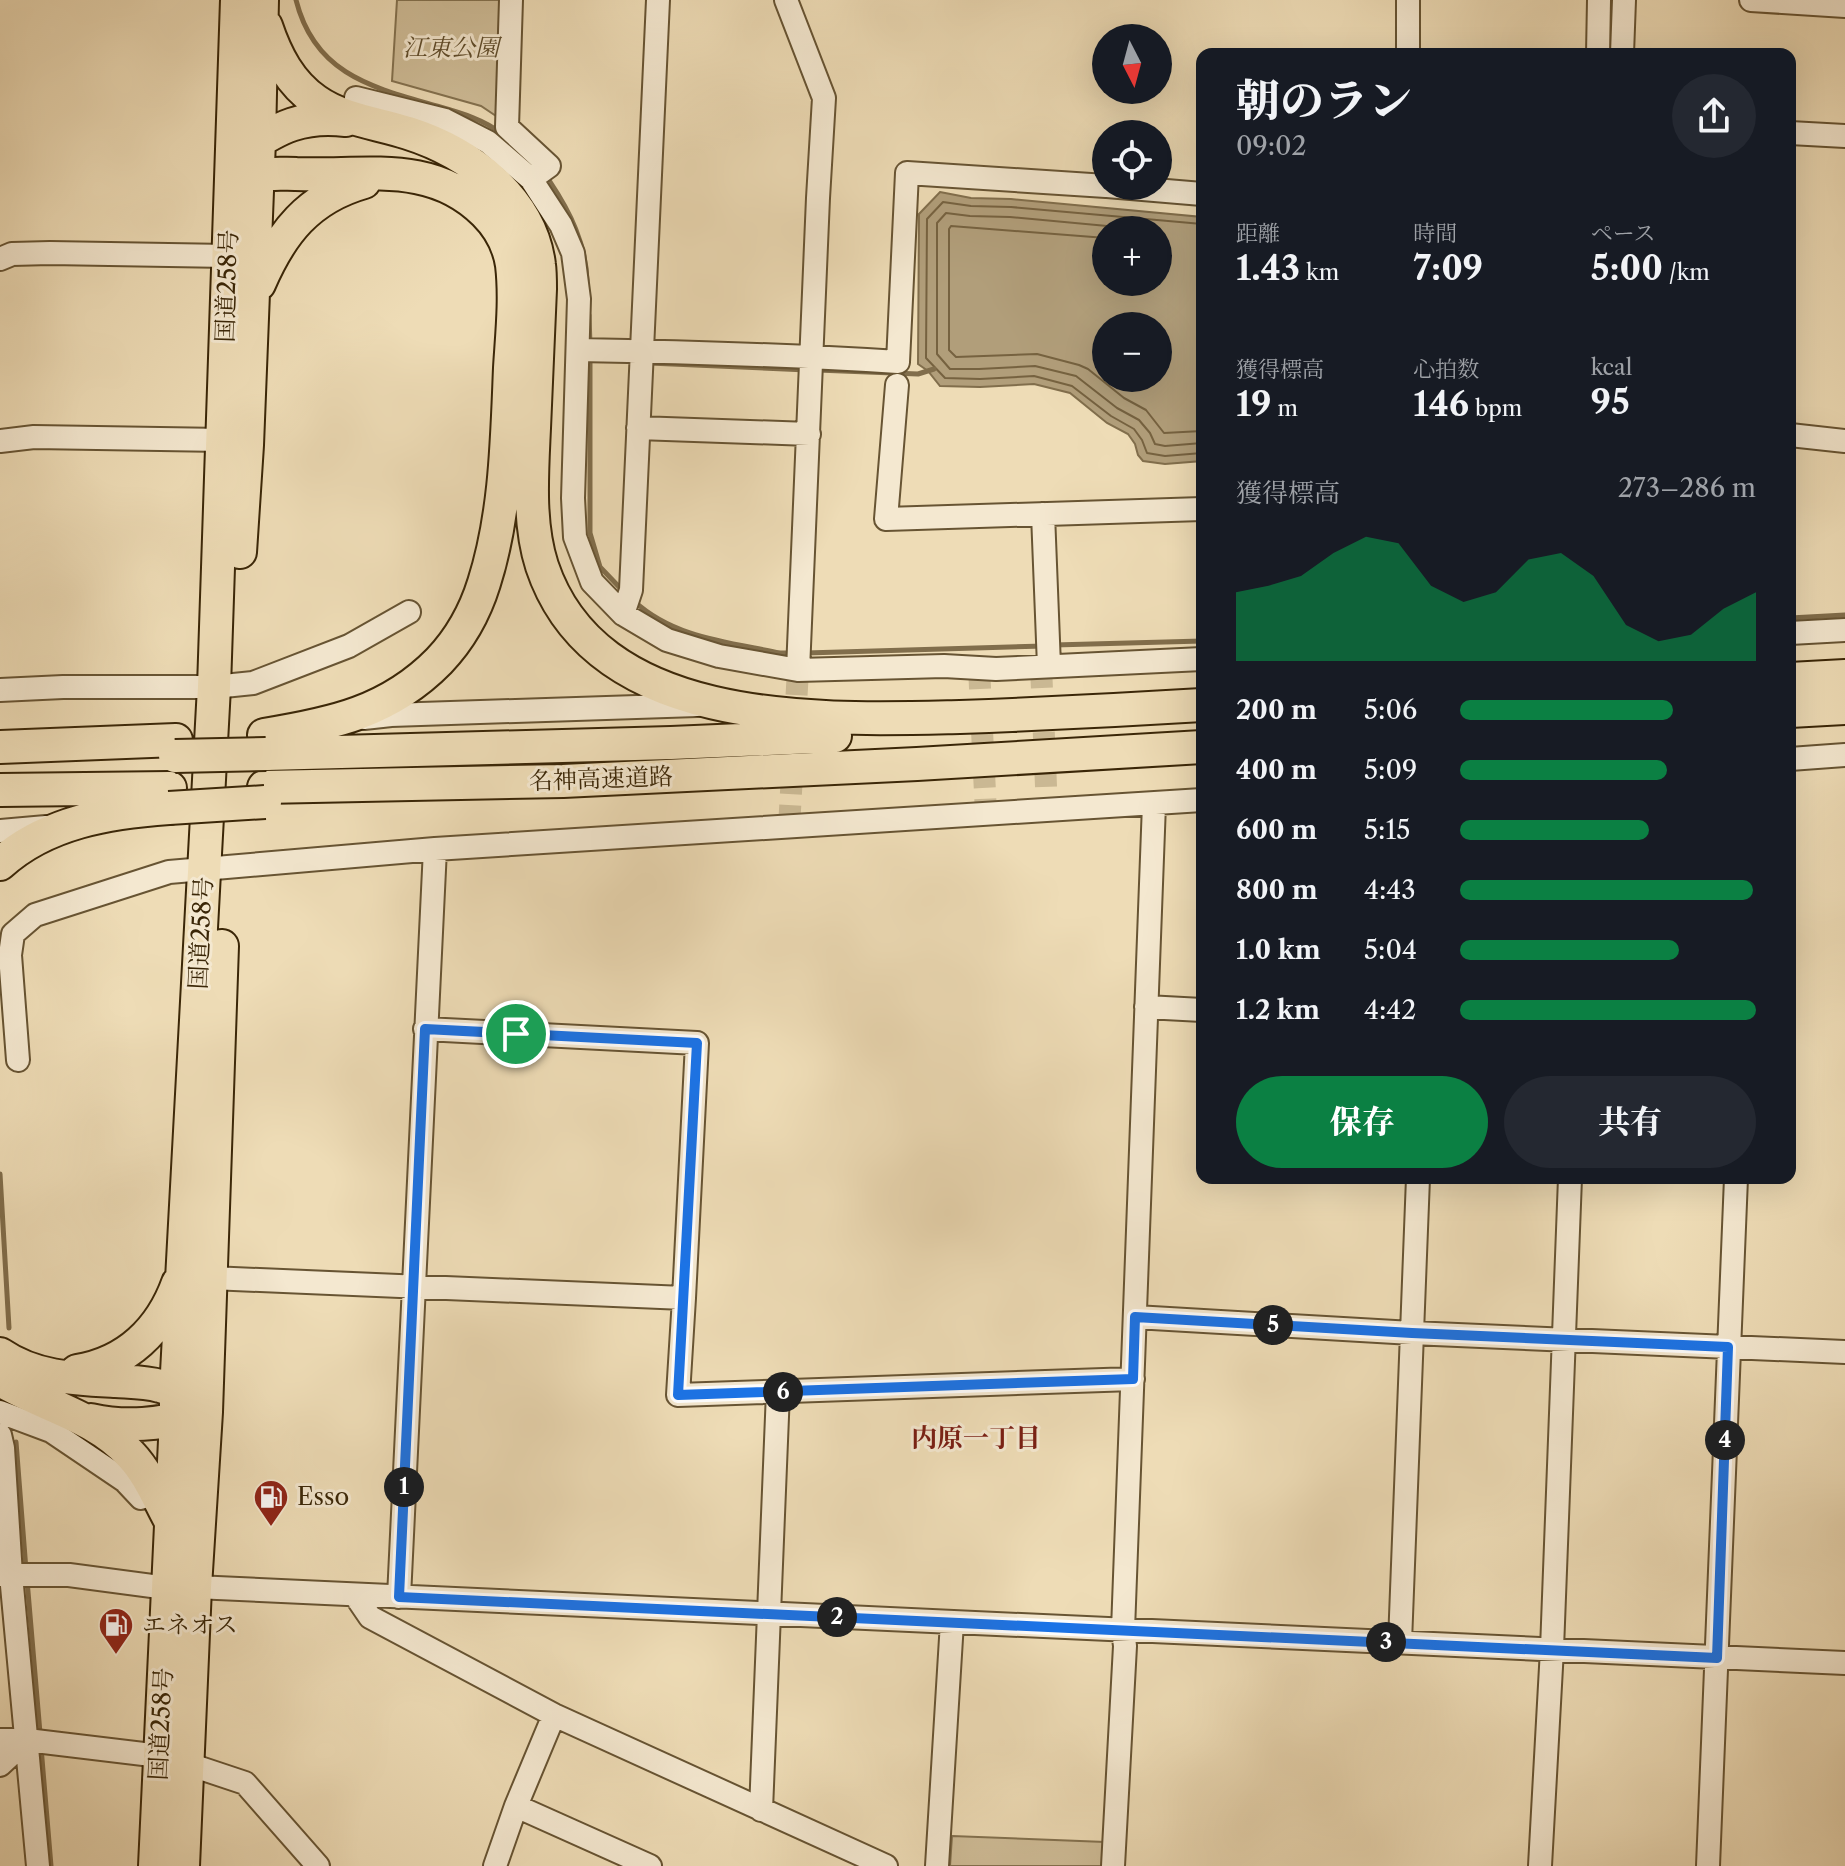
<!DOCTYPE html>
<html lang="ja">
<meta charset="utf-8">
<style>
body{margin:0;font-family:"Libre Caslon Text","Noto Serif JP",serif;background:#242831;color:#f1f3f6;height:100vh;display:flex;flex-direction:column;font-size:30px;white-space:nowrap}
*{box-sizing:border-box;margin:0}
p{font-size:26px;color:#9ea1a6}
.icon{flex:none;width:44px;height:44px;fill:none;stroke:currentColor;stroke-width:2;stroke-linecap:round;stroke-linejoin:round}
.map{position:relative;flex:1;overflow:hidden}
.sheet{position:absolute;left:1196px;top:48px;width:600px;height:1136px;display:flex;flex-direction:column;background:#171b24;border-radius:16px;box-shadow:0 8px 32px #0002}
.sheet>*{flex:none}
.needle{width:52px;rotate:174deg}
.fabs{position:absolute;left:1092px;top:24px;display:grid;gap:16px}
.fabs a{display:grid;place-items:center;width:80px;height:80px;border-radius:50%;background:#171b24;box-shadow:0 8px 32px #0002;font-size:40px}
.pin{position:absolute;display:grid;place-items:center;width:68px;height:68px;color:#fff;margin:-34px;border:4px solid #fff;border-radius:50%;box-shadow:0 2px 8px #0007}
.km{position:absolute;width:40px;height:40px;margin:-20px;border-radius:50%;background:#222;color:#fff;font-size:22px;line-height:40px;text-align:center}
.round{display:grid;place-items:center;flex:none;width:84px;height:84px;border-radius:42px;background:#242831}
.summary{display:flex;align-items:center;justify-content:space-between;height:136px;padding:0 40px}
h1{font-size:44px;font-weight:800;line-height:60px}
.metrics{display:grid;grid-template-columns:repeat(3,1fr);gap:12px;height:136px;padding:8px 40px}
.metrics div{display:grid;align-content:center}
.metrics b{font-size:34px;font-weight:800}
.metrics small{font-size:22px;font-weight:400}
.metrics p{font-size:22px}
.chart{height:224px;padding:16px 40px}
.chart p{display:flex;justify-content:space-between}
.chart svg{width:100%;height:144px;margin-top:8px;fill:#0b8043;opacity:.7}
.primary-button{display:flex;gap:16px;margin-top:auto;padding:16px 40px}
.primary-button a{flex:1;height:92px;border-radius:48px;background:#0b8043;color:#fff;font-size:32px;font-weight:800;line-height:92px;text-align:center}
.primary-button a+a{background:#242831;color:#f1f3f6}
ul{padding:0 40px;list-style:none;font-size:26px}
li{display:grid;grid-template-columns:128px 96px 1fr;align-items:center;height:60px}
li i{height:20px;border-radius:10px;background:#0b8043}
.map>svg:first-child{display:block}
.green{fill:#cfbd98;stroke:#847250;stroke-width:2}
.water{fill:#b19e7a;stroke:#816e4c;stroke-width:2;fill-rule:evenodd}
.lines{fill:none;stroke-linecap:round;stroke-linejoin:round}
.shore{stroke:#766240;stroke-width:2}
.stream{stroke:#816e4c;stroke-width:5}
.minor-tunnel{stroke:#cab893;stroke-width:22;stroke-dasharray:22 11;stroke-linecap:butt}
.minor-casing{stroke:#675433;stroke-width:26}
.highway-casing{stroke:#3a2607;stroke-width:36}
.minor{stroke:#f4e8d0;stroke-width:22}
.highway{stroke:#eedcb6;stroke-width:32}
.highway-bridge-casing{stroke:#3a2607;stroke-width:36;stroke-linecap:butt}
.highway-bridge{stroke:#eedcb6;stroke-width:32}
.route-casing{stroke:#fff;stroke-width:16}
.route{stroke:#1a73e8;stroke-width:10}
.labels{text-anchor:middle;stroke-width:6;stroke-linejoin:round;paint-order:stroke}
.park-label{font-size:24px;font-style:italic;fill:#5f4c2b;stroke:#f4e8d0}
.street-label{font-size:24px;fill:#3a2607;stroke:#f4e8d0}
.poi-label{font-size:24px;fill:#3a2607;stroke:#f4e8d0;text-anchor:start}
.neighbourhood-label{font-size:26px;font-weight:bold;fill:#7a1f14;stroke:#f4e8d0}
</style>
<div class="map">
<svg width="1845" height="1866" viewBox="0 0 1845 1866">
<rect width="100%" height="100%" fill="#eedcb6"/>
<filter id="stains"><feTurbulence type="fractalNoise" baseFrequency=".0025" numOctaves="4"/><feColorMatrix values="0 0 0 0 .2 0 0 0 0 .09 0 0 0 0 .02 0 0 0 .5 -.17"/></filter>
<radialGradient id="worn" r=".72"><stop offset=".6" stop-color="#630" stop-opacity="0"/><stop offset="1" stop-color="#630" stop-opacity=".3"/></radialGradient>
<path class="green" d="M397,0H503L499,118L481,106L392,81Z
M952,1836L1105,1842V1866H950Z"/>
<path class="water" d="M940,192L971,198L1011,199L1202,217V461L1165,464L1143,461L1138,455L1135,444L1128,434L1107,423L1070,393L1034,384L980,387L940,386L928,371L918,364L919,214ZM1106,230H1158V282H1106ZM1106,326H1158V378H1106Z"/>
<g class="lines">
<path class="shore" d="M1202,224L1011,207L971,206L943,202L927,219L926,358L945,378L980,379L1034,376L1072,386L1111,416L1134,429L1142,440L1147,453L1165,456L1202,453
M1150,230L1010,217L970,216L946,213L937,223V354L950,369H979L1035,366L1076,376L1117,408L1139,420L1150,433L1155,444L1165,446L1202,443
M1106,238L951,226L949,229V350L956,357L1037,354L1079,365L1088,369L1124,398L1146,410L1164,433L1202,431"/>
<path class="stream" d="M296,0C315,76 375,88 440,107C461,113 485,120 502,134
M550,182C570,212 586,244 587,281
M589,315L590,345
M595,360H590V533L600,567L623,591
M649,363L807,370
M817,370L918,374L934,369
M634,601C674,638 728,642 780,653H792
M1790,618L1845,615
M1054,645L1202,641
M806,653L1044,646
M0,1174L9,1328
M16,1442L26,1570
M27,1580L40,1733
M41,1747L51,1866"/>
<path class="minor-tunnel" d="M1041,666L1047,810
M979,667L986,814
M789,827L798,670"/>
<g class="minor-casing">
<path id="minor" d="M511,0L507,127L549,166L531,179
M786,0L824,98L818,198L798,670
M1408,0V54
M1751,0L1845,6
M1598,54L1599,0
M1622,54L1624,0
M356,98L445,120L488,142L531,179L561,225L573,253L579,299L573,498L575,537L592,582L623,614L667,640L719,656L798,670L944,666L996,669L1202,659
M1790,133L1845,136
M1107,186L1202,194
M0,259L12,254L50,253L228,256
M578,350C684,352 791,355 898,362L907,173L1106,186
M897,385L886,519L1202,509
M638,428L809,434
M1790,435L1845,441
M0,441L34,437L223,440
M1043,514L1049,666
M623,614L631,590L658,0
M1790,633L1845,630
M0,690L63,687H214L253,683L349,646L409,612
M364,718L391,715L697,705
M1790,759L1845,755
M0,831L46,827
M1146,1007L1202,1010
M18,1060L10,955L13,934L35,915L169,872L435,849L1202,800
M211,1278L684,1298L697,1043L425,1029
M684,1298L678,1395L1133,1379
M1135,1317L1412,1333L1845,1352
M0,1412L51,1431L125,1481L141,1498
M0,1435L3,1448L11,1575L38,1866
M0,1575H69L167,1588L195,1587L1845,1663
M355,1595L370,1617L554,1715L886,1866
M399,1597L435,849
M1400,1642L1418,1178
M0,1740H27L160,1756
M188,1764L245,1783L318,1866
M0,1765L27,1740
M516,1806L650,1866
M761,1810L778,1392
M495,1866L516,1806L554,1715
M937,1866L952,1622
M1113,1866L1125,1646L1123,1630L1154,804
M1540,1866L1552,1649L1570,1178
M1708,1866L1736,1178"/>
</g>
<g class="highway-casing">
<path id="highway" d="M266,26C276,56 290,83 316,101C343,120 378,123 408,133C468,152 531,198 539,265C540,272 540,281 540,289C538,335 536,382 534,428C532,473 528,523 542,566C597,730 821,720 960,717C1041,714 1121,710 1202,705
M245,150C279,127 303,115 346,120
M238,162C245,166 252,171 260,173C271,175 284,173 296,174C364,177 431,159 485,213C499,227 509,245 512,265C516,299 512,335 510,368C507,440 506,514 484,583C475,612 460,639 439,661C389,712 332,724 264,735
M259,284C281,233 308,198 364,182
M240,552L247,445L259,140L262,0
M1790,679L1845,676
M1790,711L1845,708
M0,747L176,740
M266,754L671,743L835,736
M264,787L563,781L917,764L1202,747
M0,790L170,788
M0,864C46,822 110,812 169,808
M0,1354C35,1378 75,1379 116,1381C130,1382 146,1382 160,1386C173,1389 182,1396 193,1403
M77,1371C127,1363 161,1330 178,1283
M0,1380C44,1406 96,1416 131,1455C148,1473 158,1498 170,1520
M91,1420C127,1428 159,1424 195,1415
M155,1866L176,1419V1391L214,687L237,0
M183,1866L195,1587L206,1412L222,946"/>
</g>
<use href="#minor" class="minor"/>
<use href="#highway" class="highway"/>
<g class="highway-bridge-casing">
<path id="highway-bridge" d="M175,756L266,754
M169,808L265,802"/>
</g>
<use href="#highway-bridge" class="highway-bridge"/>
</g>
<g class="lines">
<g class="route-casing">
<path id="route" d="M425,1029L697,1043L678,1395L1133,1379L1135,1317L1412,1333L1728,1347L1717,1658L399,1597Z"/>
</g>
<use href="#route" class="route"/>
</g>
<defs>
<g id="fuel-pin" transform="scale(1.8)"><path d="M0 17L-7.5 6A9.5 9.5 0 1 1 7.5 6Z" fill="#8f2418" stroke="#f4e8d0"/><path d="M-5.5-6h7V0h2V4h1.3V-2.5L3-4.5l.8-.8L6-3V5H2.5V1h-1V6h-7ZM-4.2-4.7v3.2H.2V-4.7Z" fill="#fff"/></g>
</defs>
<g fill-rule="evenodd">
<use href="#fuel-pin" x="271" y="1497"/>
<use href="#fuel-pin" x="116" y="1625"/>
</g>
<g class="labels">
<g class="park-label">
<text x="451" y="56">江東公園</text>
</g>
<g class="street-label">
<text transform="translate(227 286) rotate(-88)" y="8">国道258号</text>
<text transform="translate(601 779) rotate(-2)" y="8">名神高速道路</text>
<text transform="translate(201 933) rotate(-87)" y="8">国道258号</text>
<text transform="translate(161 1724) rotate(-87)" y="8">国道258号</text>
</g>
<g class="poi-label">
<text x="297" y="1505">Esso</text>
<text x="142" y="1633">エネオス</text>
</g>
<g class="neighbourhood-label">
<text x="976" y="1447">内原一丁目</text>
</g>
</g>
<rect width="100%" height="100%" filter="url(#stains)"/>
<rect width="100%" height="100%" fill="url(#worn)"/>
</svg>
<div class="fabs">
<a><svg class="needle" viewBox="-14 -14 28 28"><path d="M0-13l5 13h-10z" fill="#e53935"/><path d="M0 13l5-13h-10z" fill="#9ea1a6"/></svg></a>
<a><svg class="icon" aria-label="locate" viewBox="0 0 24 24"><circle cx="12" cy="12" r="6"/><path d="M12 2v4M12 18v4M2 12h4M18 12h4"/></svg></a>
<a>+</a>
<a>−</a>
</div>
<div class="pin" style="left:516px;top:1034px;background:#1e9e55"><svg class="icon" aria-label="arrive" viewBox="0 0 24 24"><path d="M6 21V4h12l-3 4 3 4H6"/></svg></div>
<b class="km" style="left:404px;top:1487px">1</b>
<b class="km" style="left:837px;top:1617px">2</b>
<b class="km" style="left:1386px;top:1642px">3</b>
<b class="km" style="left:1725px;top:1440px">4</b>
<b class="km" style="left:1273px;top:1325px">5</b>
<b class="km" style="left:783px;top:1392px">6</b>
<section class="sheet">
<div class="summary"><div><h1>朝のラン</h1><p>09:02</p></div><a class="round"><svg class="icon" aria-label="share" viewBox="0 0 24 24"><path d="M12 15V3M7 8l5-5 5 5M5 13v7h14v-7"/></svg></a></div>
<div class="metrics">
<div><p>距離</p><b>1.43<small> km</small></b></div>
<div><p>時間</p><b>7:09</b></div>
<div><p>ペース</p><b>5:00<small> /km</small></b></div>
</div>
<div class="metrics">
<div><p>獲得標高</p><b>19<small> m</small></b></div>
<div><p>心拍数</p><b>146<small> bpm</small></b></div>
<div><p>kcal</p><b>95</b></div>
</div>
<div class="chart"><p><span>獲得標高</span>273–286 m</p>
<svg viewBox="0 0 160 44" preserveAspectRatio="none"><path d="M0 44V23L10 21L20 18L30 11L40 6L50 8L60 21L70 26L80 23L90 13L100 11L110 18L120 33L130 38L140 36L150 28L160 23V44z"/></svg>
</div>
<ul>
<li><b>200 m</b>5:06<i style="width:72%"></i></li>
<li><b>400 m</b>5:09<i style="width:70%"></i></li>
<li><b>600 m</b>5:15<i style="width:64%"></i></li>
<li><b>800 m</b>4:43<i style="width:99%"></i></li>
<li><b>1.0 km</b>5:04<i style="width:74%"></i></li>
<li><b>1.2 km</b>4:42<i style="width:100%"></i></li>
</ul>
<div class="primary-button"><a>保存</a><a>共有</a></div>
</section>
</div>
